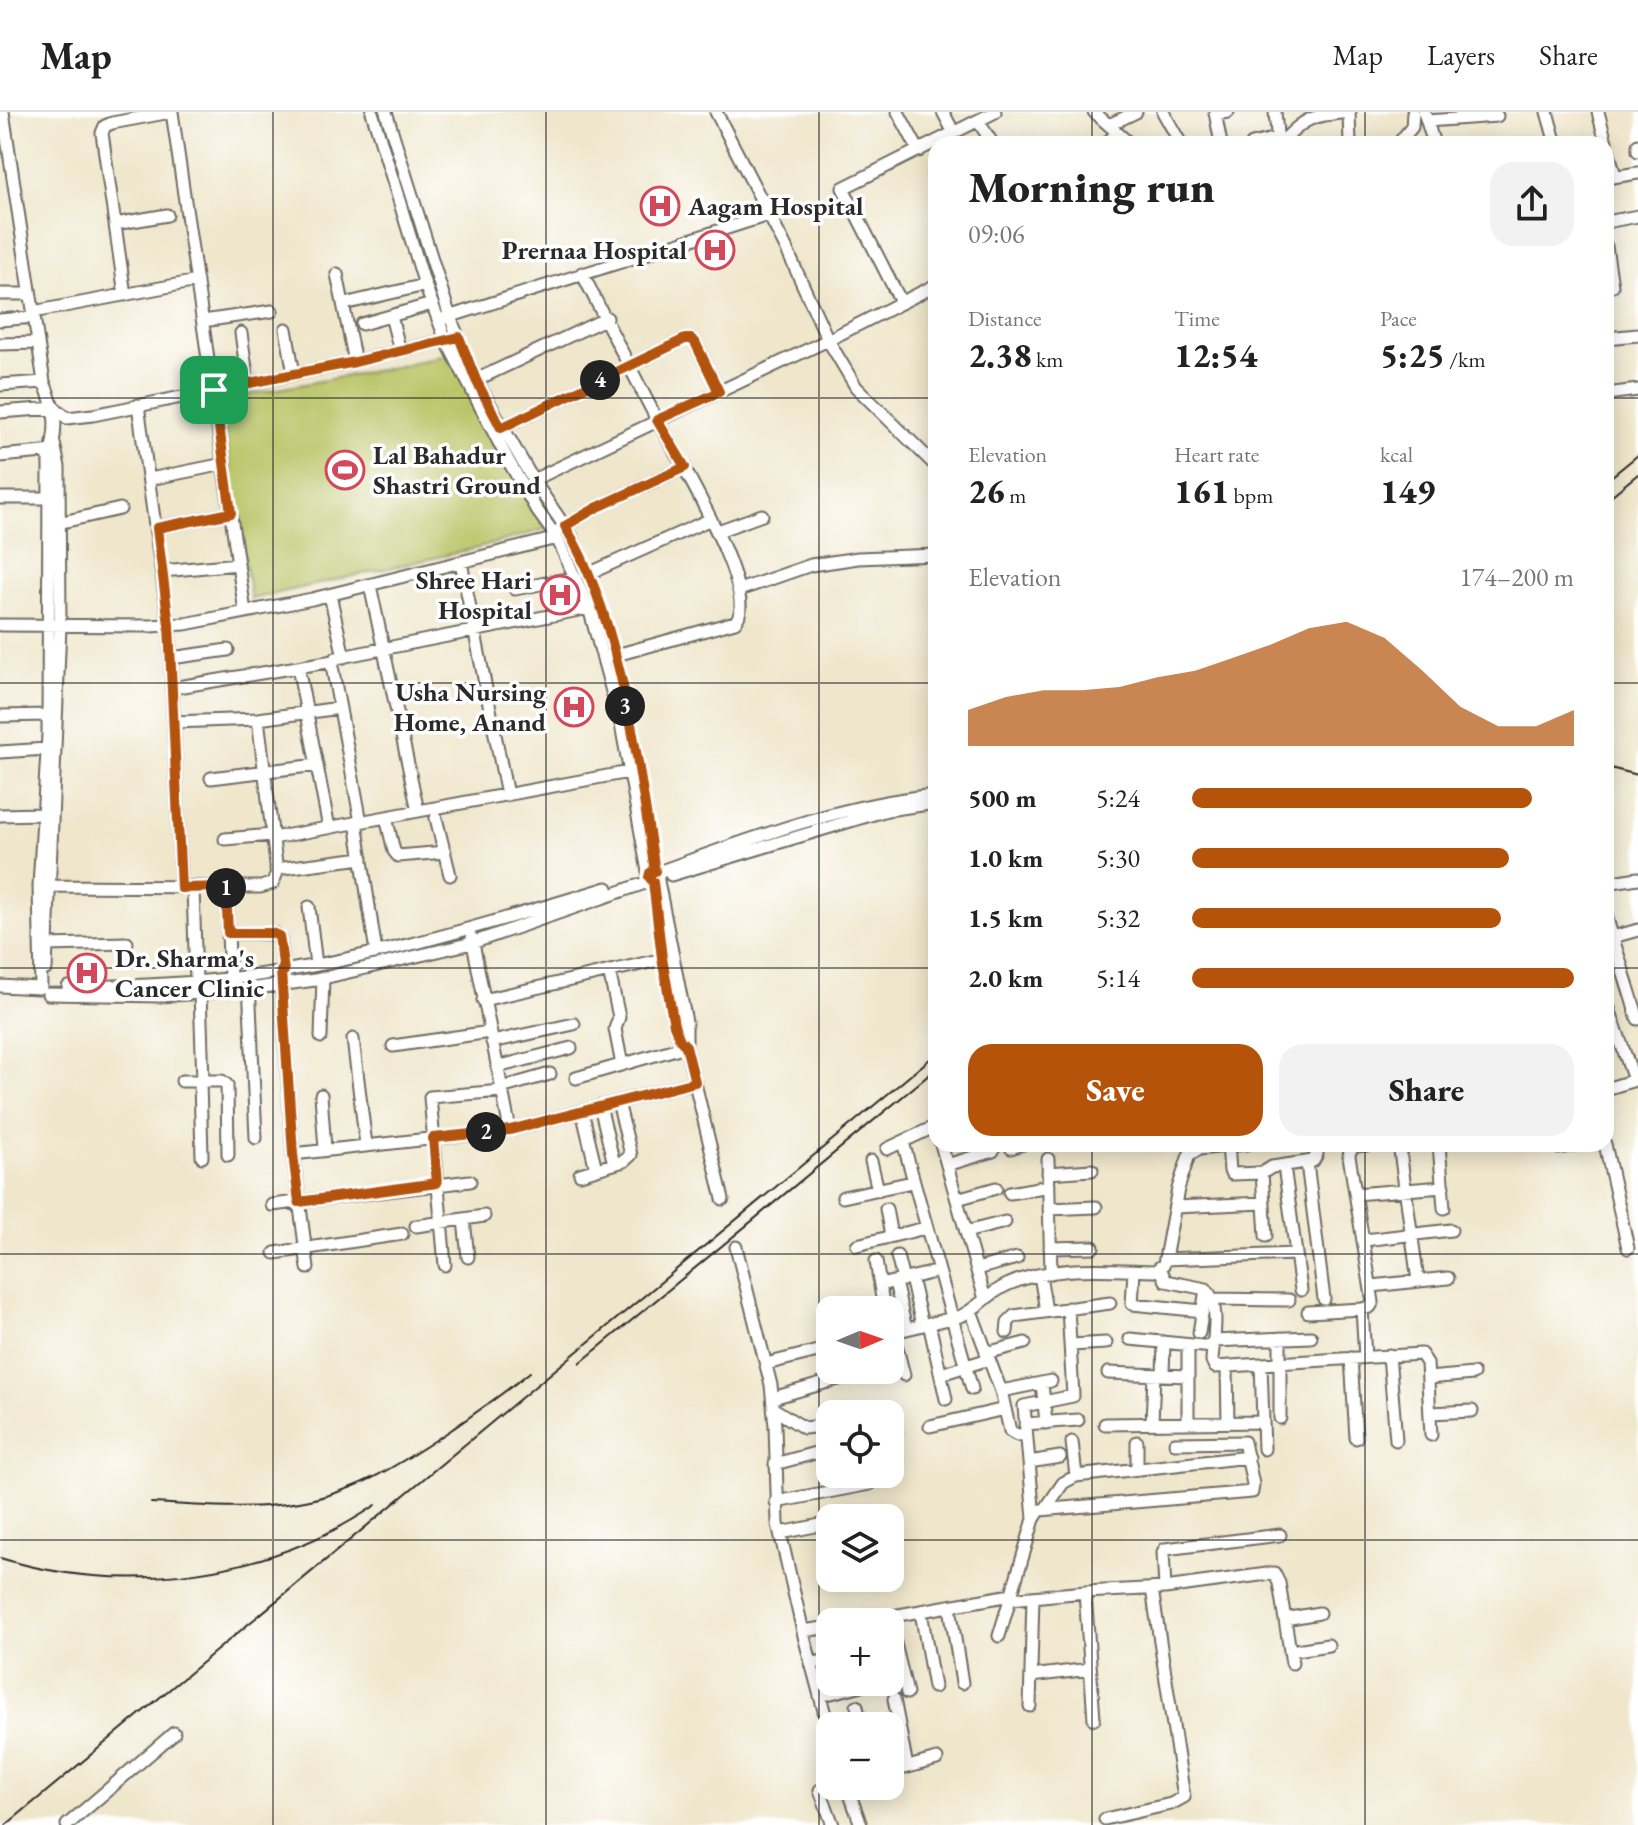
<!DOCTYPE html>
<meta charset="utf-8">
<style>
body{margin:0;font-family:"EB Garamond",serif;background:#f2f2f2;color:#222;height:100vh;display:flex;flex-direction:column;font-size:30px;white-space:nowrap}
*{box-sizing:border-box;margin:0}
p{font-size:26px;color:#767676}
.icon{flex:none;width:44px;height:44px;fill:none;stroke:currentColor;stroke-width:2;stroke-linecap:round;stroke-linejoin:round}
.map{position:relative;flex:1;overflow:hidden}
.sheet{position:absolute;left:928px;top:24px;width:686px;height:1016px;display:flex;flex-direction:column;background:#fff;border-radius:24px;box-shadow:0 4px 20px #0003}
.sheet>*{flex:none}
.needle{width:52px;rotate:88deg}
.controls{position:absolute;left:816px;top:1184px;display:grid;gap:16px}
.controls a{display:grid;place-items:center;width:88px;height:88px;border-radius:16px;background:#fff;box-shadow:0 4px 20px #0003;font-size:40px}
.pin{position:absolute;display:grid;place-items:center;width:68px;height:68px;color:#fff;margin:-34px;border-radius:16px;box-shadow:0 4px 12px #0006}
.km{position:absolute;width:40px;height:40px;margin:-20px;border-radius:50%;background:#222;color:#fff;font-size:22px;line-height:40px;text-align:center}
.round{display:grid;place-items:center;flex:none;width:84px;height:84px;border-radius:24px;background:#f2f2f2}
.summary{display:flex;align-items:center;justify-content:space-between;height:136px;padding:0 40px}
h1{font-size:44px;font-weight:800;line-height:60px}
.metrics{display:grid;grid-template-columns:repeat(3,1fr);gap:12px;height:136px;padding:8px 40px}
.metrics div{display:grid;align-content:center}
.metrics b{font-size:34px;font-weight:800}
.metrics small{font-size:22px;font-weight:400}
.metrics p{font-size:22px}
.chart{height:224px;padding:16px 40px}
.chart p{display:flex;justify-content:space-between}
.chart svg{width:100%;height:144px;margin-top:8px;fill:#b45309;opacity:.7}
.button{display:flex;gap:16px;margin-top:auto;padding:16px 40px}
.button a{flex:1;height:92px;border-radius:24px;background:#b45309;color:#fff;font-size:32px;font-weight:800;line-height:92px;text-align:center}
.button a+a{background:#f2f2f2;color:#222}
ul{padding:0 40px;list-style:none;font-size:26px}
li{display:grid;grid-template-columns:128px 96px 1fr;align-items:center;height:60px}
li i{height:20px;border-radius:10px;background:#b45309}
header{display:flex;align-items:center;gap:48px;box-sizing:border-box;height:112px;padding:0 40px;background:#fff;border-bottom:2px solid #e0e0e0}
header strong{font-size:38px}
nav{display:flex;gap:44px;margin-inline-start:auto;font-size:28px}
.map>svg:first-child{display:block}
.green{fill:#b9c567;stroke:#727849;stroke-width:2}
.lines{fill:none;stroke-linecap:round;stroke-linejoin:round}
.minor-casing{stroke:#706c63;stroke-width:15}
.minor{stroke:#fff;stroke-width:11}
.rail{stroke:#2b2b2b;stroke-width:2}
.route-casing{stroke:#fff;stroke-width:16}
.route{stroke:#b45309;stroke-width:10}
.grid{fill:none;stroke:#2b2b2b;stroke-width:2;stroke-opacity:0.55}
.labels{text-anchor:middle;stroke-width:7;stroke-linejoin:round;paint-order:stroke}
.poi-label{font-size:26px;font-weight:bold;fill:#2b2b2b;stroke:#fff;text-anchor:start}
</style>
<header>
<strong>Map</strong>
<nav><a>Map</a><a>Layers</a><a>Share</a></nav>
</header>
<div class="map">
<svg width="1638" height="1713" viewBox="0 0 1638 1713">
<rect width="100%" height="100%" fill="#fff"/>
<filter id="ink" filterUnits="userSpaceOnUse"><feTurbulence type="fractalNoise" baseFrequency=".0125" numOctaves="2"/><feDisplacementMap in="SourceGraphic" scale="16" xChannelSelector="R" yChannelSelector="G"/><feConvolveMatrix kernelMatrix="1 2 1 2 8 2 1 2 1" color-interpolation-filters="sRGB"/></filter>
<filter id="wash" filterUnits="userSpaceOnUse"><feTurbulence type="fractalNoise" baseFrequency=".006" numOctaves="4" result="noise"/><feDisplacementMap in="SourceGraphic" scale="32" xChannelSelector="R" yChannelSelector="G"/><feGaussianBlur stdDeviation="1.8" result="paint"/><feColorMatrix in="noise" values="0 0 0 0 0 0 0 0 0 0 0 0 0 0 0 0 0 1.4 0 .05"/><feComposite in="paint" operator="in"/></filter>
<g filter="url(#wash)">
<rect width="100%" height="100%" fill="#efe6cb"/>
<path class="green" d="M452,241L552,415L478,436L251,487L220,288L405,253Z"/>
</g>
<g filter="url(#ink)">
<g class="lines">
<g class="minor-casing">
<path id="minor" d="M3,0L44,270C57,300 58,316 49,348L48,623L39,774L41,875
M172,0L245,500
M372,0L425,173L446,228L509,350L536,397L557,426L589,496L621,612L649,765L653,770L658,769V760L650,761
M386,0L450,205L476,268L533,368L572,425L597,486L615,543L646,703
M716,0L786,136L828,228L856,275L936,354
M898,0L919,39
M943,0L954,21
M1094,0L1130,32
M1163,0L1181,32
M1215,0L1221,32
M1275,0L1278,32
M1349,0L1350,32
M1424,0L1434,32
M1547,0L1556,32
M1598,0L1615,64
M1215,2L1228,0
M978,9L993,32
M1427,9L1497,4
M1109,13L1136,0
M1105,32L1118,21
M1252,32L1277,26
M1280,32C1307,4 1311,4 1350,0
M1398,32L1412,15L1413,0
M1638,33V39
M1606,66L1638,61
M1606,110L1638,104
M115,112L167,103
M1606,134L1612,174
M582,161C606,209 630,256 655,304C671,334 763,484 735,510L609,545
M337,162L355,250
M0,182H30
M125,183L102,21L105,14L112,11L171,0
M901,190L843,76L995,0
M344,192L425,173
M33,200L197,169
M391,204L400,239
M445,206L768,103
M0,208L34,205
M203,209L272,199
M362,212L432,192
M286,217L294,262
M241,221L248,271
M1606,226L1638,223
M0,232L38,231
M476,268L607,206
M0,273L44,270
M1606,282L1638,278
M138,293L169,513L181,776
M0,300L55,296L67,306L93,303L355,250L450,227
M501,316L685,227H691L695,230L719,280
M0,344L55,339
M150,367L224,352
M533,368L828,228L936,173
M0,386H50
M58,411L120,397
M157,416L231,401
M560,417L596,396L685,355
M718,419L762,403
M461,450L507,683
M163,459L238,452
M588,462L711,407
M370,473L418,699
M515,477L576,465
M739,478L811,453L858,446L936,443
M330,483L344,545
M0,513L150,514L185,512L312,487L557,426
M171,546L228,538
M298,555L329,716
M172,576L333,549
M0,604L48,603
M258,607L340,596
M0,640L47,637
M211,666L317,653
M0,703L42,702
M386,705L394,739L398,744L445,740
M436,706L450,763
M356,710L376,840
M361,710L332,554L336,546L589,496
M273,726L634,659
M225,727L272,723
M276,757L362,746
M658,760C748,728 840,692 936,683
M671,763L887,698L936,691
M658,769L686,910V934L723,1087
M1606,771L1638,766
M44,774L226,775H261L273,771L277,760L258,607L174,610
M226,775L230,867
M193,776L196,870
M656,791L674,913L680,928L686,934
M309,795L316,853
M1606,804L1638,907
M228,821L276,822L280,828L284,859
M1613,825L1638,818
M472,826L510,1018
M48,833L127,831
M46,857L60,514L59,355L54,331
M609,859L619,905L615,917L622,953
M281,866L293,1042L308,1156
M249,870L256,1026
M0,874L39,876
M68,875C121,874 174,873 227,867C357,852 482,814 607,776
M200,881L203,969
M48,882L162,884L249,877L315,868L472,831L651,769
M483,888L672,845
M1606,888L1634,968
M321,925L323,866
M353,927L366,1033
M492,930L574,912
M393,934L490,920
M497,955L571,936
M576,966L686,934
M182,969H222L227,973L228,1043
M200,969L202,1045
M501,976L550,962
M1606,977L1638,967
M321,983L325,1037
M600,994L614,1052
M582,999L596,1057
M903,1030L972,1277
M941,1032L985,1187
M1228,1032L1230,1059L1232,1062L1262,1061L1272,1055L1313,1049L1317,1042L1316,1032
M1399,1032L1418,1169
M1439,1032L1444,1096
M1605,1032L1628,1136
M1011,1036L1023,1032
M1559,1036L1579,1032
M887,1037L936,1014
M293,1042L510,1018L695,970
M1048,1047L1051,1161
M871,1049L878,1078
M1307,1051L1324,1187
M947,1053L993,1039
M1284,1054L1301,1178
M1048,1061L1092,1058
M1262,1061L1266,1124
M580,1062L624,1049L631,1043L618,990
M1010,1081L1049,1074
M1355,1082L1443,1075
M843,1085L912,1070
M957,1087L996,1076
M272,1093L470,1069
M1175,1095L1264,1091
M886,1097L891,1124
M1049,1097L1096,1095
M464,1108L468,1145
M416,1114L484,1104
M966,1120L1005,1110
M1364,1128L1451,1118
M857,1133L925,1116
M736,1135L771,1273L775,1314L778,1412L805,1528L830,1621
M1050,1136L1093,1135
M275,1141L402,1122
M897,1144L903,1168
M1165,1147L1296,1142
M876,1149L884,1198
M445,1153L430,985L502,979
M1160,1156L1166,1169L1206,1177C1221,1194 1213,1228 1212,1249L1215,1255L1421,1242L1427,1251L1431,1323
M977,1157L1017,1146
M1134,1159L1132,1192L1203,1199
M1040,1163L1046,1199
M911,1166L922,1213
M895,1170L906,1217
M880,1173L939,1159
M1372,1174L1448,1166
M1213,1187L1289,1188
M1362,1197L1365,1245
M971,1199L1001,1279L1010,1319L1017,1323L1026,1322
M1308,1200L1362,1197L1370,1195L1373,1190L1349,1044L1350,1039L1355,1034L1378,1032
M929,1211L946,1287
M893,1220L904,1263
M1007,1220L1008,1210L1014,1204L1110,1191
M890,1221L961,1204C978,1196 989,1181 1007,1173C1052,1152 1107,1158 1155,1159L1164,1152L1178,1077L1189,1043L1199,1037L1246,1032
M1199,1221L1206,1177
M1130,1227L1213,1235
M1213,1229L1311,1225
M1071,1233L1106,1231
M1188,1233V1310
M986,1241L1025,1231
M1389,1243L1396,1328
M1351,1246L1356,1326
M766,1252L830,1236
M1261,1253L1264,1337
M1227,1255L1228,1310
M1108,1261L1188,1264
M941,1262L989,1247
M1163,1263L1164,1230
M1428,1266L1473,1262
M1042,1271L1046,1311
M1001,1279L1051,1269
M773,1286L869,1258
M774,1297L804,1316L830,1313
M1430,1301L1472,1299
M1280,1306V1226
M1152,1311L1154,1263
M1025,1312L1078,1308
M1105,1312L1263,1310
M930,1314L1005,1297
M890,1322L896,1320
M1072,1330L1076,1364
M1137,1330V1357
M1029,1350L1060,1345
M775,1352L830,1337
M776,1390L870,1372
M1046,1396L1063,1371L1076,1364L1248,1345
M856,1406L878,1402
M1034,1406L1024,1294L1073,1284L1068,1196
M781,1421L830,1411
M1165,1476L1163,1440L1165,1437L1280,1423
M1085,1480L1094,1607
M1010,1487L1085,1480L1165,1476L1274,1461L1279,1471L1292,1551
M950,1495L962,1571
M921,1500L934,1575
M1285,1507L1319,1501
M859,1510L1011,1483
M890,1511L907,1581
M803,1519L830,1515
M999,1524L1034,1407L1040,1398L1252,1380L1253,1372L1244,1330L1175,1331
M1290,1539L1328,1533
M811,1552L830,1547
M1031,1564L1090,1557
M820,1584L874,1570
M894,1587L907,1655
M857,1594L861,1614
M1030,1594L1033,1485
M890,1660L937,1647
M847,1674L861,1713
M820,1678L833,1713
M1105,1707L1171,1692L1184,1685L1152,1477
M67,1713L174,1621"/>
</g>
<use href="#minor" class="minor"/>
<path class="rail" d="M1606,369L1638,343
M1606,388L1638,362
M1606,655L1638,663
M580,1251L936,957
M151,1391C195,1393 241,1398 286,1392C352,1384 397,1354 451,1318C478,1299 504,1281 530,1260
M0,1446C124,1484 268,1466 376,1393
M6,1713L936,942"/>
</g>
</g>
<g class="lines" filter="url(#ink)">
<g class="route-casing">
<path id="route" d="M459,225L476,268L501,316L685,227H691L695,230L719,280L657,308L685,355L596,396L565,414C621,507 638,652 655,759L650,761L649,765L653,770L662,846L674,913L680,928L686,934L695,970L510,1018L433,1026L437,1071L299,1090L293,1042L281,859H284L279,824L272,821H228L226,775L181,776L169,513L157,416L231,401L214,278L355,250Z"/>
</g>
<use href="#route" class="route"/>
</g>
<path class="grid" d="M273,0V1713M546,0V1713M819,0V1713M1092,0V32M1365,0V32M0,286H936M1606,286H1638M0,571H936M1606,571H1638M0,856H936M1606,856H1638M1092,1032V1713M1365,1032V1713M0,1142H1638M0,1428H830M890,1428H1638"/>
<defs>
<g id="hospital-ring" transform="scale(2)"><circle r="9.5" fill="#fff" stroke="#d1495b" stroke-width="1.5"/><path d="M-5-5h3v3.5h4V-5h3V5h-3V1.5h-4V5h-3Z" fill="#d1495b"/></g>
<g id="stadium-ring" transform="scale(2)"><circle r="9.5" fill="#fff" stroke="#d1495b" stroke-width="1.5"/><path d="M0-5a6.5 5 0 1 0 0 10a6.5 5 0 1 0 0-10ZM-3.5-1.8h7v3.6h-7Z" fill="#d1495b"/></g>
</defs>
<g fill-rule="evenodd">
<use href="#hospital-ring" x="660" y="94"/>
<use href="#hospital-ring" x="715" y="138"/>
<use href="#stadium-ring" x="345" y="358"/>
<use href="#hospital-ring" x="560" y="483"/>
<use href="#hospital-ring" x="574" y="595"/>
<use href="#hospital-ring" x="87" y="861"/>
</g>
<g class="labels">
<g class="poi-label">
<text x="688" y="103">Aagam Hospital</text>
<text x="687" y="147" text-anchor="end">Prernaa Hospital</text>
<text x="373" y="352">Lal Bahadur<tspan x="373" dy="30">Shastri Ground</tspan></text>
<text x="532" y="477" text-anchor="end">Shree Hari<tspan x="532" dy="30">Hospital</tspan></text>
<text x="546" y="589" text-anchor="end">Usha Nursing<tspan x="546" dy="30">Home, Anand</tspan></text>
<text x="115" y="855">Dr. Sharma's<tspan x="115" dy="30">Cancer Clinic</tspan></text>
</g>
</g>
</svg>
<div class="controls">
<a><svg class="needle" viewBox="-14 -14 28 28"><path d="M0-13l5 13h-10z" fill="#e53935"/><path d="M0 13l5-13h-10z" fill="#767676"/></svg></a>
<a><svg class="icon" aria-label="locate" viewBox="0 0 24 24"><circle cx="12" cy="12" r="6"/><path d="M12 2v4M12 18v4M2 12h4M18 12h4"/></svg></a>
<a><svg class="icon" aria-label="layers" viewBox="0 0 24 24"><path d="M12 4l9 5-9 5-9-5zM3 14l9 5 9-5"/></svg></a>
<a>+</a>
<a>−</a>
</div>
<div class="pin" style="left:214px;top:278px;background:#1e9e55"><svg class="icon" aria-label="arrive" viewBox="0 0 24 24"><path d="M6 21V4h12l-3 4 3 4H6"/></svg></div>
<b class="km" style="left:226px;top:776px">1</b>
<b class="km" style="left:486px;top:1020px">2</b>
<b class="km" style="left:625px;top:594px">3</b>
<b class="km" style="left:600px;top:268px">4</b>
<section class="sheet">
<div class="summary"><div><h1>Morning run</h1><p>09:06</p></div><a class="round"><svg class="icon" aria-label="share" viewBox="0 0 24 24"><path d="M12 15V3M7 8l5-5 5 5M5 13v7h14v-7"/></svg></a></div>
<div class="metrics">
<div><p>Distance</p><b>2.38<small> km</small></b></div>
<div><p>Time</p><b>12:54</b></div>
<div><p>Pace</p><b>5:25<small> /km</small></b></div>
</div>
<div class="metrics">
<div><p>Elevation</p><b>26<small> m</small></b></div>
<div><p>Heart rate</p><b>161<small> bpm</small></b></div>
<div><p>kcal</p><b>149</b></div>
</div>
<div class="chart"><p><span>Elevation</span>174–200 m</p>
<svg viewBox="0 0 160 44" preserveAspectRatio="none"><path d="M0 44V33L10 29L20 27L30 27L40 26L50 23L60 21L70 17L80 13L90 8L100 6L110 11L120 21L130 32L140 38L150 38L160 33V44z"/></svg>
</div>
<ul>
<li><b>500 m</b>5:24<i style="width:89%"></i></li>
<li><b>1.0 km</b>5:30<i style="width:83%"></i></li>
<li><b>1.5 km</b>5:32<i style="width:81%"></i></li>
<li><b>2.0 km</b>5:14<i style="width:100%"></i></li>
</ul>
<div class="button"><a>Save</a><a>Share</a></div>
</section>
</div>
